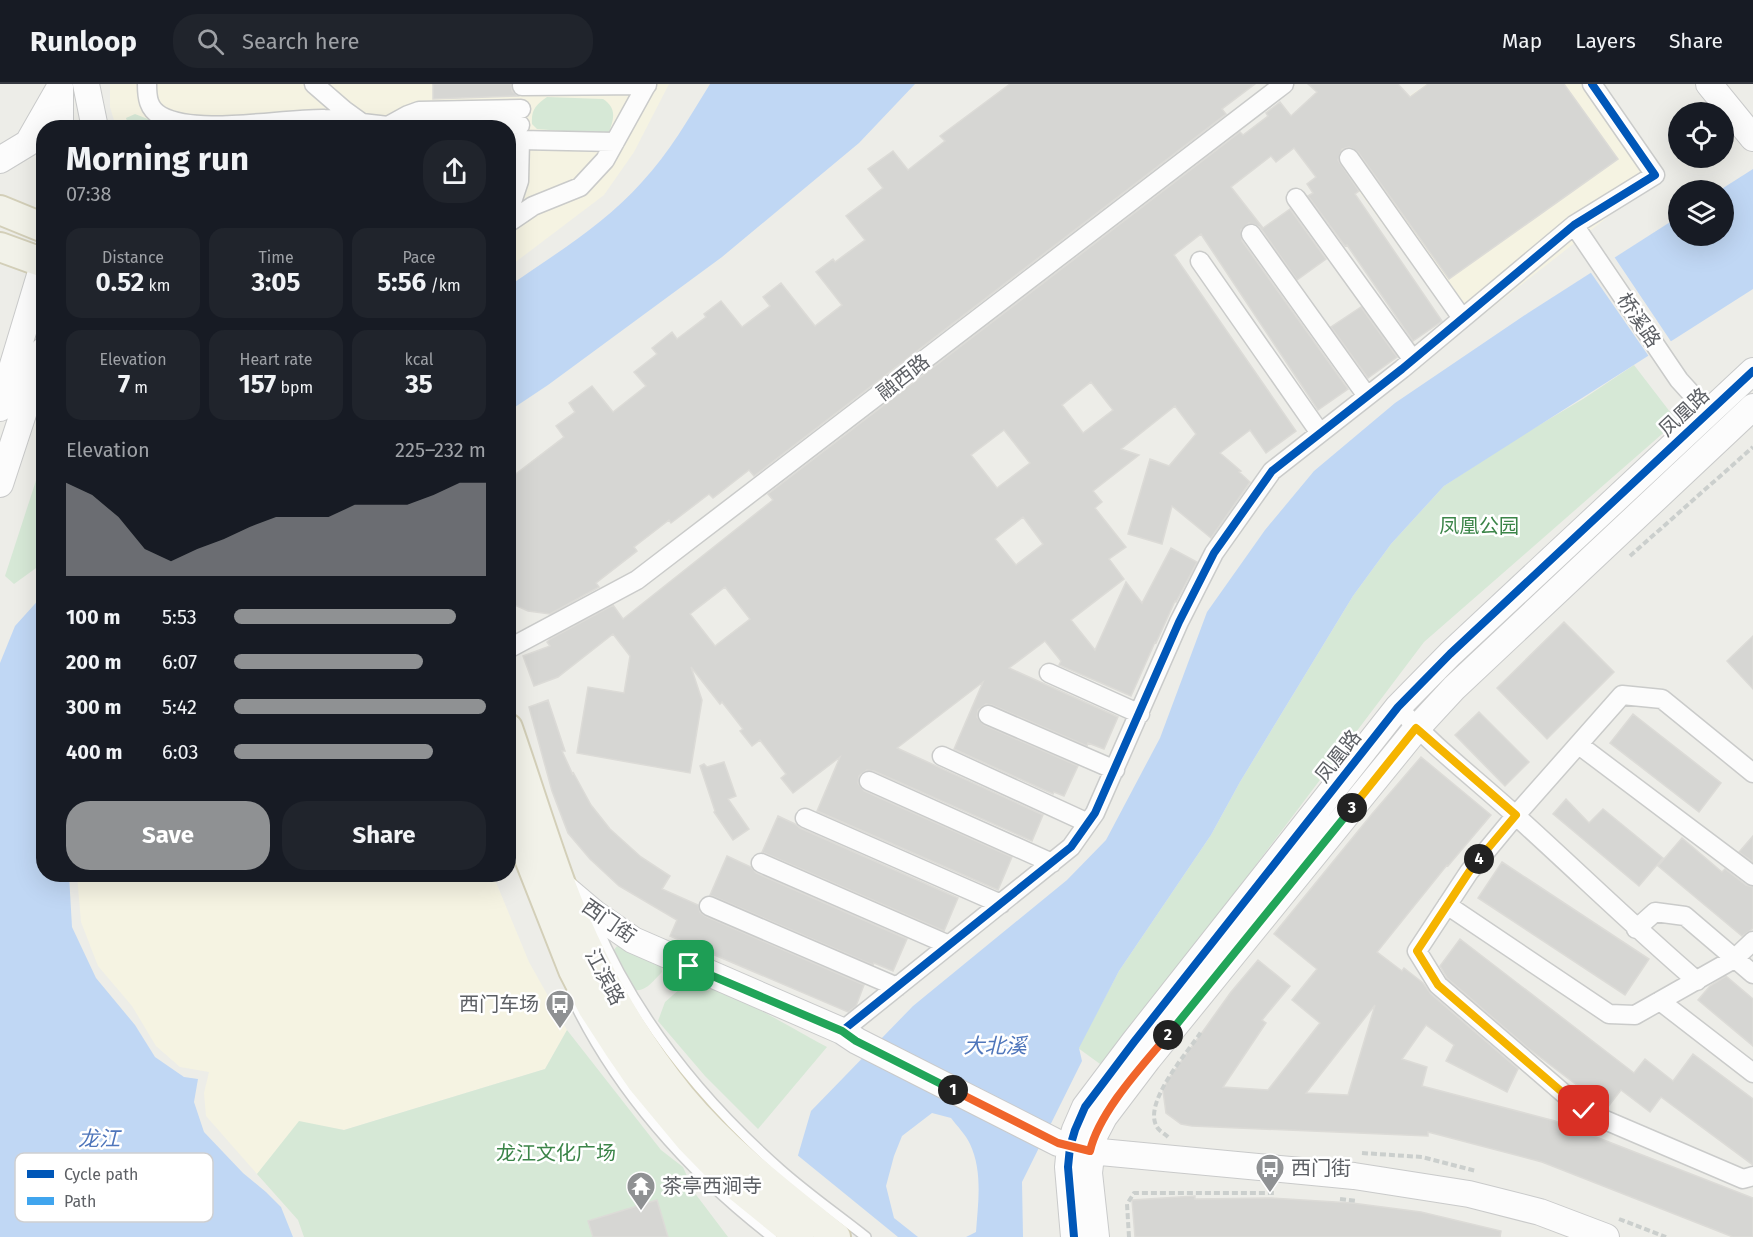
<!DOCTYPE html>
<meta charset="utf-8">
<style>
body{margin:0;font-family:"Fira Sans","Noto Sans SC",sans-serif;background:#20242c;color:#f1f3f6;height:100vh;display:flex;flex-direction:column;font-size:22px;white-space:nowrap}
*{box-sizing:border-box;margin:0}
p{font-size:20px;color:#9ea1a6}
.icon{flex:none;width:33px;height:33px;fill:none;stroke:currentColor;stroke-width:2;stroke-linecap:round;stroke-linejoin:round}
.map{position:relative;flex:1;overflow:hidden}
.panel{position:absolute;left:36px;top:36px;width:480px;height:762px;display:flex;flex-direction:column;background:#171b24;border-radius:24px;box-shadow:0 6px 24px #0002}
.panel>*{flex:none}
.tools{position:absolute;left:1668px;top:18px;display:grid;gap:12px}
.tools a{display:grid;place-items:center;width:66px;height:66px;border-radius:50%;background:#171b24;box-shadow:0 6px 24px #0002;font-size:30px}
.pin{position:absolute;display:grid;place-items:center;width:51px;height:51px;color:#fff;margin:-26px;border-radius:12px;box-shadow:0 3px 9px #0006}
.km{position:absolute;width:30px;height:30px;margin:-15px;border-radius:50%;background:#222;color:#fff;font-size:16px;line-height:30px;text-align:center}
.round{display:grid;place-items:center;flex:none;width:63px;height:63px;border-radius:24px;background:#20242c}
.summary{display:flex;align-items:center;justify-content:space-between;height:102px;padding:0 30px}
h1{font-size:33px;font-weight:700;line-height:45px}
.figures{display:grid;grid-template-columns:repeat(3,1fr);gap:9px;height:102px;padding:6px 30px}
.figures div{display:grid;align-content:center;border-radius:15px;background:#20242c;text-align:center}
.figures b{font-size:26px;font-weight:700}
.figures small{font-size:16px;font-weight:400}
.figures p{font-size:16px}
.chart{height:168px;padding:12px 30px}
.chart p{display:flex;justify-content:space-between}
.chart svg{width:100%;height:108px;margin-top:6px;fill:#8f9193;opacity:.7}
.action{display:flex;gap:12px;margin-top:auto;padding:12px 30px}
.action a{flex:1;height:69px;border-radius:24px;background:#8f9193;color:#fff;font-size:24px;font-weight:700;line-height:69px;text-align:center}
.action a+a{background:#20242c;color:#f1f3f6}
ul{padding:0 30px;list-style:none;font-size:20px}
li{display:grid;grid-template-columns:96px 72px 1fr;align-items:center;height:45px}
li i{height:15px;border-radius:8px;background:#8f9193}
header{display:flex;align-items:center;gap:36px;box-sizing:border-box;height:84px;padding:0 30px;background:#171b24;border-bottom:2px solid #363941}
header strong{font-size:28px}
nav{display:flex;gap:33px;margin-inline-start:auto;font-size:21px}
.search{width:420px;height:54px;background:#20242c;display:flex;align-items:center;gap:15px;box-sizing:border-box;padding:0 21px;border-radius:24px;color:#9ea1a6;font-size:22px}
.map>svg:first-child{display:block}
.commercial{fill:#f5f3e2}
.green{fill:#d6e8d6}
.water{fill:#c0d7f4}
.pier{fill:#edede8}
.building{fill:#d6d6d3;stroke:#dcdbd7;stroke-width:1.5;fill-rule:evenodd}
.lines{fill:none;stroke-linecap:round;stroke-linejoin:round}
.lane-casing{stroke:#cacbca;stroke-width:12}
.street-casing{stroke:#cacbca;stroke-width:21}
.secondary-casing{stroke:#c9caca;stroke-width:28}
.primary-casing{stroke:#d3cfb8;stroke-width:32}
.path{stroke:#cbcfcd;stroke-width:4;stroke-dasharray:6 3;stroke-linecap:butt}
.lane{stroke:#fcfcfc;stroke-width:9}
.street{stroke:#fcfcfc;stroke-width:18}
.secondary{stroke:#fcfcfc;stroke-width:26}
.primary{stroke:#f2f2e9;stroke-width:28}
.quiet{stroke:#40a5ee;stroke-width:6;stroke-dasharray:12 6;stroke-linecap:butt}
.cycleway-casing{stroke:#fff;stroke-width:11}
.cycleway{stroke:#0057b8;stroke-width:8}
.split-1-casing{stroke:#fff;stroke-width:12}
.split-2-casing{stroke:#fff;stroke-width:12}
.split-3-casing{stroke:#fff;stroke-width:12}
.split-4-casing{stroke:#fff;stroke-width:12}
.split-5-casing{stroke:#fff;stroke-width:12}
.split-1{stroke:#22a559;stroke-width:8}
.split-2{stroke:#f0652b;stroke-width:8}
.split-3{stroke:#22a559;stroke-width:8}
.split-4{stroke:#f5b400;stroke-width:8}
.split-5{stroke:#f5b400;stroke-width:8}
.labels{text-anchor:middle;stroke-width:5;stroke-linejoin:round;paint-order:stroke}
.street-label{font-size:20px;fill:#5d6065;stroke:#fff}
.park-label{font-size:20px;fill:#3c8549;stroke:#fff}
.poi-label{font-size:20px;fill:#5d6065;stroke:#fff;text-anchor:start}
.water-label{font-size:21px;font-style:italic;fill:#4f76bb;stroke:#fff}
.key{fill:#fff;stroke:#cecfd1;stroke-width:1.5}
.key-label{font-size:16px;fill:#5d6065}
</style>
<header>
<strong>Runloop</strong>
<div class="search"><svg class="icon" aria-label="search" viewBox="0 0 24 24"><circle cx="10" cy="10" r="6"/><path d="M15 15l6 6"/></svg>Search here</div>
<nav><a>Map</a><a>Layers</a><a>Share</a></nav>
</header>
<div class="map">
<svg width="1753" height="1153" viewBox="0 0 1753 1153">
<rect width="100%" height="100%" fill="#edede8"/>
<path class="commercial" d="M110,0H669L634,68L604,111L509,183L508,44L116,43L110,23Z
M1426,0H1596L1660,92L1461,248L1331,69Z
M77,791H493L529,878L567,946L545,985L344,1046L299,1038L257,1090L206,1032L204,1009L209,988L180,983L156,962L132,922L98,882L81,838Z"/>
<path class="green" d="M547,13L603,15C617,24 614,35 609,48L598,50L537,45L532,40C531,25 536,21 547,13Z
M135,30L168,43H129L126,34Z
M1634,281L1677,337L1424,558L1209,843L1107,985L1078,964L1119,887L1211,751L1240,698L1353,512L1391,460L1444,402L1509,359L1583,315Z
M43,375V479L14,500L5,492Z
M617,862L661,880L662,888C655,895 646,908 635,906L614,866Z
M689,897C714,897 800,949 827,963L758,1045L705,992L658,937L665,918Z
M567,946L661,1066L683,1083L694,1108L728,1153H304L298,1136L257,1090L299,1037L344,1046L545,985Z"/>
<path class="water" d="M710,0H915L859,59L722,173L548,301L509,327V202C555,170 605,140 642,98C669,69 689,34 710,0Z
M1753,85V205L1444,402L1391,460L1353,512L1240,698L1211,751L1119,887L1079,964L1082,977L1022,1098L1023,1153H966L976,1148C978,1119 983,1088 970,1060C966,1051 957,1042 951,1034L932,1029L902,1052L894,1072L886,1102L894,1134L918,1153H774L811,1027L913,922L1067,796L1106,756L1160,654L1207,528L1265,446L1314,387L1395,319L1528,229L1678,133V152H1724V106H1720Z
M43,511L44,790L69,791L72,843L96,894L135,941L155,973L184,993L198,995L194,1018L204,1048L243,1089L266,1108L281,1123L293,1153H0V579L15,542Z"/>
<path class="pier" d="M1613,171L1672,259L1650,274L1589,186Z
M796,1070L898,1153H771Z"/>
<path class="building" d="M433,0H511L512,7L518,12L433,15Z
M1010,0H1255L1222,25L1226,30L754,392L749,386L713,414L709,410L671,439L669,436L634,463L637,467L596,499L599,503L550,530L528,527L508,518V396L564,353L556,342L575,328L569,319L592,302L613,328L646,302L634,288L657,270L652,264L672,248L677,255L706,233L704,230L721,217L742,243L770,222L763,213L781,199L815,242L842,221L816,188L833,175L835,178L865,156L846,132L883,104L868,85L893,67L908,86L945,57L940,52Z
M1308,0H1398L1410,13L1428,0H1564L1618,75L1449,195L1358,68L1349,63L1342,65L1338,76L1359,107L1355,110L1442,237L1413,257L1347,161L1345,162L1308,112L1313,109L1307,100L1316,93L1294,64L1276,78L1271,72L1231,103L1263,144L1290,125L1326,175L1297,196L1260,143L1249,139L1241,146L1242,157L1348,305L1318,326L1201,150L1174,171L1296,347L1266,369L1250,346L1220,369L1241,387L1239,388L1250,398L1211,454L1172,422L1162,460L1128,450L1150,375L1169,382L1196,350L1175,322L1121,365L1139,371L1093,407L1102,418L1095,424L1126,463L1109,475L1124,495L1071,536L1095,566L1126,498L1142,519L1171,464L1197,478L1176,518L1175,517L1156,559L1155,558L1131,612L1059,581L1061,577L1045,557L1009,584L1118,633L1104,665L1088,659L1087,662L992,621L986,620L978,626L977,633L984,641L1078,682L1064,712L1054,708L1053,710L954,665L983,598L897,664L1043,731L1032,757L874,687L867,686L859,692L858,699L864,707L1012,773L998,806L817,727L840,673L793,709L781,694L786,690L760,656L752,662L740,647L743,645L722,618L720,620L691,583L702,616L690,689L577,669L588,603L624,609L630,572L613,550L558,593L534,602L523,572L550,562L547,558L550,555L613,521L623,535L773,416L768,410L1240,48L1243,51L1268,32L1266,29L1280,18L1291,32L1317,8ZM1091,298L1113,326L1083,349L1062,321ZM1004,346L1030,379L997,404L971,371ZM1023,433L1043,460L1016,481L995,455ZM725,503L750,535L715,562L690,530Z
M1361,223L1397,273L1368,294L1331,243Z
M1564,538L1614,588L1547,655L1497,604Z
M1753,552V605L1727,577Z
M548,616L565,667H562L573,691V688L591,721L610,745L641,773L670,792L662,805L698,821L700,828L705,832L864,901L856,922L848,928L670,852L677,836L619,802L590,775L568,749L552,707L529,623Z
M1479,628L1529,678L1505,702L1455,651Z
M1633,630L1721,699L1699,728L1610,659Z
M1421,673L1491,731L1448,782L1447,781L1377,868L1402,887L1404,884L1423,899L1431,910L1518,985L1507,1008L1446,977L1454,961L1426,941L1402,975L1427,983L1422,1002L1555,1037L1753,1114V1153H1733L1542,1078L1428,1048V1052L1192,1042L1181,1040L1166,1029L1163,1007L1168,996L1231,908L1258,876L1290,902L1262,936L1266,939L1223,1003L1268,1006L1320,939L1292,916L1317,885L1274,850L1372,730ZM1375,921L1348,1011L1306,1009Z
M724,678L736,712L728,715L749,745L733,756L714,728L715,727L700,682L704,680L707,683Z
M1566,715L1589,739L1603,725L1663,774L1639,802L1553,730Z
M778,732L795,740L800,744L958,814L944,847L762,768Z
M1753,752V778L1739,768Z
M1682,754L1722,788L1725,785L1746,801L1753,803V844L1751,846L1742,852L1658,782Z
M727,772L751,783L756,789L907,855L893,887L874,879L873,881L710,811Z
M1502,778L1649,875L1625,911L1478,814Z
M1460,855L1634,989L1645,975L1673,997L1693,970L1753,1015V1081L1661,1013L1650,1028L1621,1006L1607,1024L1528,964L1447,894L1440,882Z
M1726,892L1753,915V962L1698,916L1710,902Z
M1195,1112V1115L1271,1114L1352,1119L1421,1128L1501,1147L1500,1153H1135L1132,1116Z
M657,1116L668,1153H593L588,1137Z"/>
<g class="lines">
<g class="lane-casing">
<path id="lane" d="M595,838C636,934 702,1016 780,1085C807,1109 837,1130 866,1153
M570,910C615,1006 688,1088 772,1153"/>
</g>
<g class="street-casing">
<path id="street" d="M147,0C147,13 148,25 161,32C197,52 282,34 325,35C337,35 350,37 362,39
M314,0L344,26L362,39L388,42L408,31L419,27L521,25
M522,2L647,1
M393,42L455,40L520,41
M1349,74L1462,234
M1296,114L1413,276
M508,130L519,97L520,56L615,58
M508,139L533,122L580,103L605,76L647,0
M1574,141L1679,296L1708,328
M1251,150L1367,312
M1200,177L1320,349
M508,565L637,496L1284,0
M1049,589L1140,630
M1398,623C1433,663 1476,695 1515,731C1576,786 1634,843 1697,897
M988,631L1115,686
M1579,661L1753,792
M942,672L1088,739
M1753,689L1662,615L1622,611L1516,731L1469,788L1417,867L1438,901L1584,1027L1743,1095L1753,1092
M869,697L1052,779
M805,734L1001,820
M761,779L949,861
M1447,821L1609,930L1635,931L1734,875L1753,857
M709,822L897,903
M1636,845L1655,828L1685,832L1753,890
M1660,917L1753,989
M842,947L1071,763L1095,729L1179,538L1214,469L1272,387L1402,285L1574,141L1655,91L1592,0"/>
</g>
<g class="secondary-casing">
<path id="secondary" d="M86,0L95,44
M1709,0L1753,54
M60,3V44
M0,76L28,59L60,3
M0,324L44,178
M0,400L44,266
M561,801L594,829L633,856L842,947L857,957L1058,1059L1090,1067L1354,1092L1469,1110L1540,1128L1606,1153
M1074,1153L1068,1083L1070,1063L1075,1046L1085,1023L1134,958L1398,623L1450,570L1753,287
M1096,1153L1089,1089L1093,1054L1104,1033L1148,975L1417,644L1454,604L1753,323"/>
</g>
<g class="primary-casing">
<path id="primary" d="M0,126L44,144
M0,163L44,179
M508,644C526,696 542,748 561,800C589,875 630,950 681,1013C726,1067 782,1110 836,1153
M508,721L573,886L593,925L617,962L641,997L690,1056L730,1097L799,1153"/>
</g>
<path class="path" d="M1630,472L1753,363
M1168,1053C1165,1050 1159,1047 1157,1043C1142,1019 1188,968 1201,948
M1362,1069L1422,1073L1476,1087
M1340,1115L1357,1117
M1619,1135L1666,1153
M1129,1153L1127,1120L1134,1109H1276"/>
<use href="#lane" class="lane"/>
<use href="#street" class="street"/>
<use href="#secondary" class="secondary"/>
<use href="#primary" class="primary"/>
<path class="quiet" d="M241,44L242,40"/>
<g class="cycleway-casing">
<path id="cycleway" d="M842,947L1071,763L1095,729L1179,538L1214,469L1272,387L1402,285L1574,141L1655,91L1592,0
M1074,1153L1068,1083L1070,1063L1075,1046L1085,1023L1134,958L1398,623L1450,570L1753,287"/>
</g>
<use href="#cycleway" class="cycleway"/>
</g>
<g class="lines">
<g class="split-1-casing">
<path id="split-1" d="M689,882L842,947L856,957L953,1006"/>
</g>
<g class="split-2-casing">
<path id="split-2" d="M953,1006L1058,1059L1090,1067C1099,1028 1142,982 1168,951"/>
</g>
<g class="split-3-casing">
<path id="split-3" d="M1168,951L1352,724"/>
</g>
<g class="split-4-casing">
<path id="split-4" d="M1352,724L1416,644L1516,731L1479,775"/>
</g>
<g class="split-5-casing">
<path id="split-5" d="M1479,775L1469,788L1417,867L1438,901L1584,1027"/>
</g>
<use href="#split-1" class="split-1"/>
<use href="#split-2" class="split-2"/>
<use href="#split-3" class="split-3"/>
<use href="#split-4" class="split-4"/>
<use href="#split-5" class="split-5"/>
</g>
<defs>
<g id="bus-pin" transform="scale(1.5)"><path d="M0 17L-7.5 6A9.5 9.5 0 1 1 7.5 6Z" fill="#8f9193" stroke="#fff"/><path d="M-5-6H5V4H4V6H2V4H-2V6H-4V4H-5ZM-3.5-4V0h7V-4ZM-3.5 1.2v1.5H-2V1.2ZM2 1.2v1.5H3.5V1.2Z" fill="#fff"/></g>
<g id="temple-pin" transform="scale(1.5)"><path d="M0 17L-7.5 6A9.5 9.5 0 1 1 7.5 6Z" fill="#8f9193" stroke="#fff"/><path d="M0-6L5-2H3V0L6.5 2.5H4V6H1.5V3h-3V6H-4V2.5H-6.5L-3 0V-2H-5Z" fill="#fff"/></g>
</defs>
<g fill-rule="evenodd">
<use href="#bus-pin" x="560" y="920"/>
<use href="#bus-pin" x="1270" y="1084"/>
<use href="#temple-pin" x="641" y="1102"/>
</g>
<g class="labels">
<g class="street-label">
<text transform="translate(1639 236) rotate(56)" y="7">桥溪路</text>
<text transform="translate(903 293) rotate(-38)" y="7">融西路</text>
<text transform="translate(1684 328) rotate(-43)" y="7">凤凰路</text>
<text transform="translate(1338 672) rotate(-52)" y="7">凤凰路</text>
<text transform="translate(609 837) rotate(35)" y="7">西门街</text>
<text transform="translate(605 893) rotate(62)" y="7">江滨路</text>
</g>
<g class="park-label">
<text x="1479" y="449">凤凰公园</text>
<text x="556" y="1076">龙江文化广场</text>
</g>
<g class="poi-label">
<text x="539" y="927" text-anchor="end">西门车场</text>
<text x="1291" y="1091">西门街</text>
<text x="662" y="1109">茶亭西涧寺</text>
</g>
<g class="water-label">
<text x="995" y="969">大北溪</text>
<text x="99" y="1062">龙江</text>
</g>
</g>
<rect x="15" y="1069" width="198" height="69" rx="9" class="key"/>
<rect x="27" y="1086" width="27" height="8" fill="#0057b8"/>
<rect x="27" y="1113" width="27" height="8" fill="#40a5ee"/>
<g class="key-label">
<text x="64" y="1096">Cycle path</text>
<text x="64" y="1123">Path</text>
</g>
</svg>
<div class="tools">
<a><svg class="icon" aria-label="locate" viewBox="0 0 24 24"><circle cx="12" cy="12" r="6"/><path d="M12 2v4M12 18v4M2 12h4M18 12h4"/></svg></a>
<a><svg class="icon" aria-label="layers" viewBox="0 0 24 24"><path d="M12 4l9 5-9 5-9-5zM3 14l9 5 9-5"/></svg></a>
</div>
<div class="pin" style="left:689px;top:882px;background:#1e9e55"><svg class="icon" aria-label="arrive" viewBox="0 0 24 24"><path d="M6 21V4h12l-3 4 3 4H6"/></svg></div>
<div class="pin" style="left:1584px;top:1027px;background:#d93025"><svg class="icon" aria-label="check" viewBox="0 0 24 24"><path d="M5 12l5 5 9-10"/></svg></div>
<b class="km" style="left:953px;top:1006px">1</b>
<b class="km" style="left:1168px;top:951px">2</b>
<b class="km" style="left:1352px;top:724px">3</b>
<b class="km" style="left:1479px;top:775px">4</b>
<section class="panel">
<div class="summary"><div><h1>Morning run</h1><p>07:38</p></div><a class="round"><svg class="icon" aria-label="share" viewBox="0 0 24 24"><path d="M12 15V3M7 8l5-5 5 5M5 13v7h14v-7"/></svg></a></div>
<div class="figures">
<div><p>Distance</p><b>0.52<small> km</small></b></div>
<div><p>Time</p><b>3:05</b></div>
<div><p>Pace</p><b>5:56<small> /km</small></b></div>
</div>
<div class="figures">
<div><p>Elevation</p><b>7<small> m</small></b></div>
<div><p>Heart rate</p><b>157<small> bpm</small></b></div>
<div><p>kcal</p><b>35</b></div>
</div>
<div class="chart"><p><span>Elevation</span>225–232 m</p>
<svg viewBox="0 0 160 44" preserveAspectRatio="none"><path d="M0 44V6L10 11L20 20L30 33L40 38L50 33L60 29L70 24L80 20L90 20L100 20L110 15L120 15L130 15L140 11L150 6L160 6V44z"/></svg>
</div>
<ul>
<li><b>100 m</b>5:53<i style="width:88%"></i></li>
<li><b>200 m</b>6:07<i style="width:75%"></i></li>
<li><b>300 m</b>5:42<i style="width:100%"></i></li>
<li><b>400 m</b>6:03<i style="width:79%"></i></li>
</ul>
<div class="action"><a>Save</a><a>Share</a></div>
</section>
</div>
